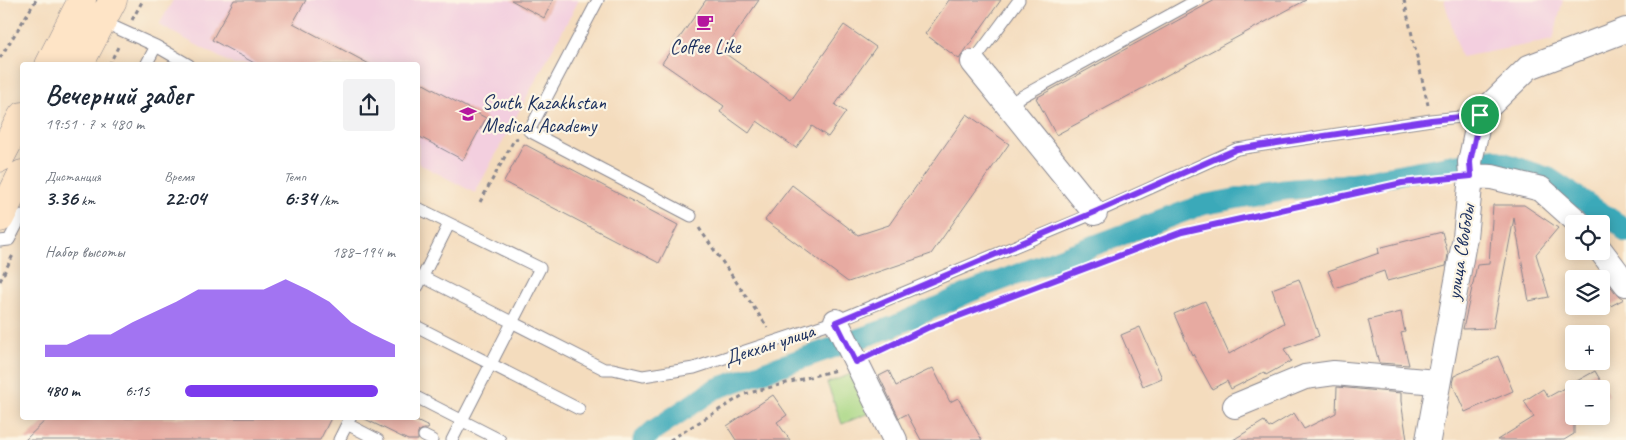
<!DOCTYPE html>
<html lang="ru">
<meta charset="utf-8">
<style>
body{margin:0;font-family:Caveat,sans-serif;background:#f2f2f3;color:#1f2937;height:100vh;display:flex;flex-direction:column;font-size:19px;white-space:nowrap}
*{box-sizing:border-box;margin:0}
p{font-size:16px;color:#747a83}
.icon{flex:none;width:28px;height:28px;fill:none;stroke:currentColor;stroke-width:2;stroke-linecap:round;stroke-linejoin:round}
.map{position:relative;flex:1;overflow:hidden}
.side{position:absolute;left:20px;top:62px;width:400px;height:358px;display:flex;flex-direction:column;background:#fff;border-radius:5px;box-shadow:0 2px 12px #0003}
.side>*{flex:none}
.fabs{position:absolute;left:1565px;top:215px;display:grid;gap:10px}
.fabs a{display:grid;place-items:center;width:45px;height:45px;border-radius:5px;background:#fff;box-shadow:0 2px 12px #0003;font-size:25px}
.pin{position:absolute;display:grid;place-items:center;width:42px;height:42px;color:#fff;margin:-21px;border:2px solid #fff;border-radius:50%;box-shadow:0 1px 5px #0007}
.round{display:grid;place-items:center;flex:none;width:52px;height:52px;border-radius:5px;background:#f2f2f3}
.summary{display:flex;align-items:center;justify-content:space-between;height:85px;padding:0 25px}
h1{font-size:28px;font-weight:700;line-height:38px}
.stats{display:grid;grid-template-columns:repeat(3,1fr);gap:8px;height:85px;padding:5px 25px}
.stats div{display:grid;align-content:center}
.stats b{font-size:21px;font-weight:700}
.stats small{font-size:14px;font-weight:400}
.stats p{font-size:14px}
.chart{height:140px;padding:10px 25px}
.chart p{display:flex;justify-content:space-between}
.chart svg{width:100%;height:90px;margin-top:5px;fill:#7c3aed;opacity:.7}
ul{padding:0 25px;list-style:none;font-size:16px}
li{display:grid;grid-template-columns:80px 60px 1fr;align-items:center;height:38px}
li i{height:12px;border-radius:6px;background:#7c3aed}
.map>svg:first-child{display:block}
.built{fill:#f3cfdf}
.park{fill:#a8d784;stroke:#628371}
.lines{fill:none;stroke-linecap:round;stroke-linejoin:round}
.canal{stroke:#3ba9b9;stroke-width:21}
.building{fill:#e7aaa1}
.lane-casing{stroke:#88868e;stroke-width:13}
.street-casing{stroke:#88868e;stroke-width:26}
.secondary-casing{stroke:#88868e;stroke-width:29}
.path{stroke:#88868e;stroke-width:3;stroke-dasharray:4 4;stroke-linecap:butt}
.lane{stroke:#fff;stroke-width:11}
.street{stroke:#fff;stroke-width:24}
.secondary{stroke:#fee4c6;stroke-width:28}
.route-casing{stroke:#fff;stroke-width:10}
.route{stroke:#7c3aed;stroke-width:6}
.labels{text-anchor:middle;stroke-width:4.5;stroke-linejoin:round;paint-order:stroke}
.poi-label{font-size:20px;fill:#1b2f5e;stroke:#fcf5e5}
.street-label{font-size:20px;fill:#1b2f5e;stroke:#fcf5e5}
</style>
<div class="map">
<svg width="1626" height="440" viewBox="0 0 1626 440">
<rect width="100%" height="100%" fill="#fcf5e5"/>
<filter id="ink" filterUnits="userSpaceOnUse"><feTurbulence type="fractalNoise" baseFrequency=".02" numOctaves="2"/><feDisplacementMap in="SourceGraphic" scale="10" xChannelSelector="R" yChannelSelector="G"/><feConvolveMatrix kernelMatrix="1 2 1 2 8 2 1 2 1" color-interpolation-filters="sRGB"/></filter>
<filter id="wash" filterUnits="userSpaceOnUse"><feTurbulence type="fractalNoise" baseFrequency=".0096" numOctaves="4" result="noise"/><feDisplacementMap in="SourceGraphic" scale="20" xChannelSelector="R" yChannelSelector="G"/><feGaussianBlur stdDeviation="1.12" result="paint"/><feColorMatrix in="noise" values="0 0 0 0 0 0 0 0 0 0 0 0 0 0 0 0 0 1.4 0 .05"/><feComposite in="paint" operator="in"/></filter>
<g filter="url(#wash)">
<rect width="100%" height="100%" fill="#f4dcbd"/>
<path class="built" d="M173,0H579L475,193L418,163V65H234L159,25Z
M1444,0H1563L1553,40L1461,57Z"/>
<path class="park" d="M854,373L869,413L842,424L827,383Z"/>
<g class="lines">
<path class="canal" d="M643,440L654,430L715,389L892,327L970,292L1202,205L1283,190L1339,185L1490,158L1549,178L1623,227L1626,232"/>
</g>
<g id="blocks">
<path class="building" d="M234,0H306L293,23L371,65H258L212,40Z
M511,0H553L544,18Z
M706,0H759L723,52L791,100L844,25L876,47L835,105L846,112L828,137L812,126L796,148L757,121L749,133L720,112L724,106L662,63Z
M949,0H1001L959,59L925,34Z
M1215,0H1306L1056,135L1036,98Z
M418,81L486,118L463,160L418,136Z
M967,114L1009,144L931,254L848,282L765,220L792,185L858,235L889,225Z
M524,144L678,225L659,263L504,182Z
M1493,205H1524L1558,228L1536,254L1549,297L1529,301L1514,218L1493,328L1463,329L1477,265L1489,264Z
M1442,232L1448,254L1446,266L1387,281L1384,271L1335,288L1328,271L1379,253L1378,248Z
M1601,274L1615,292L1624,299L1601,311Z
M1299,279L1319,336L1284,349L1291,361L1266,375L1264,372L1231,389L1227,381L1212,389L1193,354L1192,355L1174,314L1205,301L1229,354L1284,323L1272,289Z
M1401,312L1405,332L1401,333L1409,365L1379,363L1368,320Z
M1140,327L1162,378L1143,386L1121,335Z
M1498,356L1513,391L1465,412L1452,383L1454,376Z
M933,368L950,402L958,398L982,440H921L907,414L899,418L879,376L889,371L896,386Z
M1595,371L1609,395L1601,399V389H1574V434L1564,440H1497L1534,417L1524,401L1543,389L1548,397Z
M1337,387L1401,393V401L1407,440H1233L1264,421L1269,428L1294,413L1304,429L1336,413Z
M773,395L787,415L777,422L790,440H736L727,426Z
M48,418H331L320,440H25Z
M363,418H410L429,427L428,429H423L418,432V440H408Z"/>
</g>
</g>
<g filter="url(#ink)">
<use href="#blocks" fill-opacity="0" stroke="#88868e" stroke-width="1"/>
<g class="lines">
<g class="lane-casing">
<path id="lane" d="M598,0L529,131L691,216
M101,21L156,46L189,65
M973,62L1019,0
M146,65L156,46
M1008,104L1197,0
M418,208L540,268L452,440
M0,241L9,240L22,215
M423,277L604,369H613L643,376L694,368L836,321L1095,213L1237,149L1431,120L1480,115
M418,286L449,224
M418,327L579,409
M418,398L500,440
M347,424L378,440
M424,436L432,440
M339,440L350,418"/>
</g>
<g class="street-casing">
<path id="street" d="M973,62L1095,213
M1471,176L1492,177L1541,189L1580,224
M1601,251L1626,284
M836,321L895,440
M1235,406L1305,377L1334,373L1436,382V393
M1428,440L1465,237L1471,176L1470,162L1480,115L1529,67L1626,30"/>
</g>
<g class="secondary-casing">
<path id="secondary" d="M49,65L82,0
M79,65L113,0
M0,158L22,116
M0,218L22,174"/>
</g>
<path class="path" d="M1404,0L1428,105
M132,20L143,0
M0,58L36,0
M109,65L119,45
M480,202L514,140L518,138
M699,228L768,328
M0,281L13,255
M876,352L927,328L1182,232L1402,183L1449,178
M670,440L745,394L836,370"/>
<use href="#lane" class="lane"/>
<use href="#street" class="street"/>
<use href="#secondary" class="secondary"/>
</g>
</g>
<g class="lines" filter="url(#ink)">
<g class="route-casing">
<path id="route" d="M1480,115L1470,162L1471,176L1402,183L1182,232L927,328L856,362L836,322L1095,212L1237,149L1431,120Z"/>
</g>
<use href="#route" class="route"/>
</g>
<defs>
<g id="cafe-bare" transform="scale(1.35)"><path d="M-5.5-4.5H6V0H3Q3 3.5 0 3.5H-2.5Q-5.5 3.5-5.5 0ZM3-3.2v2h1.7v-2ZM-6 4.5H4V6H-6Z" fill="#b5179e" stroke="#fcf5e5" stroke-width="2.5" paint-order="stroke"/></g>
<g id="university-bare" transform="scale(1.35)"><path d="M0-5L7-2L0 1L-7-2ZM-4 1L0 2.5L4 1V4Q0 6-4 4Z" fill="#b5179e" stroke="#fcf5e5" stroke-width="2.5" paint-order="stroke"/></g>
</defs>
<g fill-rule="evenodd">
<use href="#cafe-bare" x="705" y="22"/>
<use href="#university-bare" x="468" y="114"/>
</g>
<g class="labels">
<g class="poi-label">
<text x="705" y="53">Coffee Like</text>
<text x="482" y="109" text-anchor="start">South Kazakhstan<tspan x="482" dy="23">Medical Academy</tspan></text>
</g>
<g class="street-label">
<text transform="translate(1460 252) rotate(-81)" y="7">улица Свободы</text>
<text transform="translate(769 344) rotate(-18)" y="7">Декхан улица</text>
</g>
</g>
</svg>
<div class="fabs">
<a><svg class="icon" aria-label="locate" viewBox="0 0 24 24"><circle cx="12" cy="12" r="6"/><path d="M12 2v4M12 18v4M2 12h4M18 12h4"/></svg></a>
<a><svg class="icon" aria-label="layers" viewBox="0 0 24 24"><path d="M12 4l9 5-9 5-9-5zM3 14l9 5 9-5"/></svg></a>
<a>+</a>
<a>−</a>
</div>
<div class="pin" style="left:1480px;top:115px;background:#1e9e55"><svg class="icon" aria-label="arrive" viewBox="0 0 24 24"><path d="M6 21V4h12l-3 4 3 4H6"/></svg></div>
<section class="side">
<div class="summary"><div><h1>Вечерний забег</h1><p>19:51 · 7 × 480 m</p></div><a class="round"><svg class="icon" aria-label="share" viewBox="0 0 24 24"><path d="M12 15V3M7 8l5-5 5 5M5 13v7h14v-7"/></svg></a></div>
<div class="stats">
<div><p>Дистанция</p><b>3.36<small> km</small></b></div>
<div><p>Время</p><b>22:04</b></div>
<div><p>Темп</p><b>6:34<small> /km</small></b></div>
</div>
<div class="chart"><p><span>Набор высоты</span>188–194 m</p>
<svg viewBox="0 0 160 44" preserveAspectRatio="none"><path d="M0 44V38L10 38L20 33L30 33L40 27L50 22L60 17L70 11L80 11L90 11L100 11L110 6L120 11L130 17L140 27L150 33L160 38V44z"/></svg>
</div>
<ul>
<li><b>480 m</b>6:15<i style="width:92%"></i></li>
</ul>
</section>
</div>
